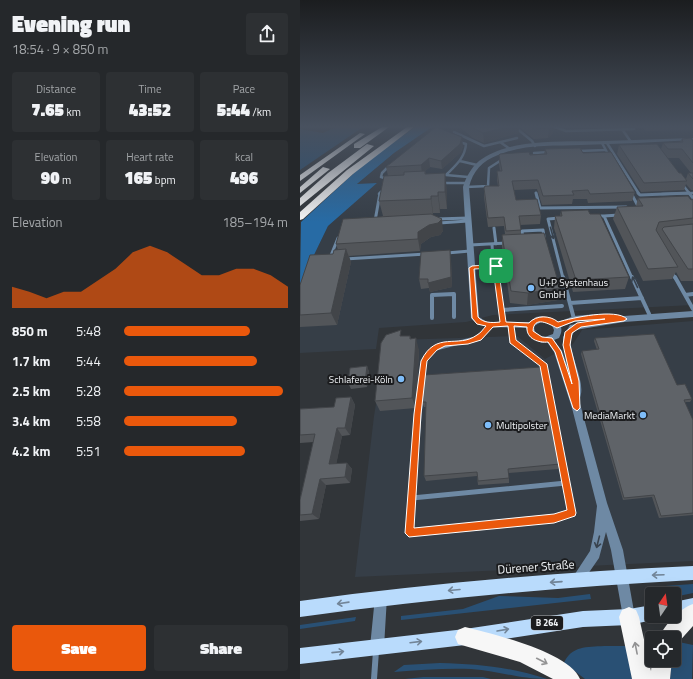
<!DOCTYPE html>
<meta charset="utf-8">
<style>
body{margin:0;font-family:"Titillium Web",sans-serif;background:#2d3033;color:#f1f3f6;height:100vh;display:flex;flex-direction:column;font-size:15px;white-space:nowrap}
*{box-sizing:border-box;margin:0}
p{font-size:13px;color:#a3a6a9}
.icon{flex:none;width:22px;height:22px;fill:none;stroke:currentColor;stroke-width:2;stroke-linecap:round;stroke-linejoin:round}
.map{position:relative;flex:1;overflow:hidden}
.drawer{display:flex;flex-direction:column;background:#25282b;width:300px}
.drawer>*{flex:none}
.needle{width:26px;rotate:13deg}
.tools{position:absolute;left:345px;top:587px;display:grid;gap:8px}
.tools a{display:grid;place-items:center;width:36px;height:36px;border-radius:4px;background:#25282b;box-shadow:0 4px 16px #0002,0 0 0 1px #424447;font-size:20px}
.pin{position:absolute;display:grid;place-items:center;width:34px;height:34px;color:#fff;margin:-17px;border-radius:8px;box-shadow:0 2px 6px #0006}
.round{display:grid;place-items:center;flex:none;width:42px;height:42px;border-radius:4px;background:#2d3033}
.headline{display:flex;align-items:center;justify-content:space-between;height:68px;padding:0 12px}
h1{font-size:22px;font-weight:800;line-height:30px}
.metrics{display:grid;grid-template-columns:repeat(3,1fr);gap:6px;height:68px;padding:4px 12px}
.metrics div{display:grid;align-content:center;border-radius:4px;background:#2d3033;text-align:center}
.metrics b{font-size:17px;font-weight:800}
.metrics small{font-size:11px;font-weight:400}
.metrics p{font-size:11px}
.chart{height:112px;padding:8px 12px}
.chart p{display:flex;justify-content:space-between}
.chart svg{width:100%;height:72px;margin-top:4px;fill:#ea580c;opacity:.7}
.action{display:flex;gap:8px;margin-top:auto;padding:8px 12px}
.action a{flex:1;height:46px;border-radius:4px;background:#ea580c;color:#fff;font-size:16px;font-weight:800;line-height:46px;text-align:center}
.action a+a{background:#2d3033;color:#f1f3f6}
ul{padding:0 12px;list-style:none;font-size:13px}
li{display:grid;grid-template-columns:64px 48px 1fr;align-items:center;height:30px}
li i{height:10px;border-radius:5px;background:#ea580c}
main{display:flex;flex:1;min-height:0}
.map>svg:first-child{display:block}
.built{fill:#363e47}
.green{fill:#295074}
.forest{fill:#276ba5}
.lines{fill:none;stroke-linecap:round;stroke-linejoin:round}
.lane-far4{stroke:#6e89a4;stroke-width:2.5}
.lane-far3{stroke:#6e89a4;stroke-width:3}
.lane-far2{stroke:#6e89a4;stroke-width:4}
.lane-far1{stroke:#6e89a4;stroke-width:5}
.lane{stroke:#6e89a4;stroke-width:6}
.street{fill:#6e89a4;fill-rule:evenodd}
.primary{fill:#b9dbfc;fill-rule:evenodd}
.highway{fill:#f7f7f7;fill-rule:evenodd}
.wall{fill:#525559;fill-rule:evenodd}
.shaded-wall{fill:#424549}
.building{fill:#5f6368;stroke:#424549}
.oneway{stroke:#38424d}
.oneway2{stroke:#728598}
.oneway3{stroke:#949495}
.route{fill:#ea580c;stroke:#fff;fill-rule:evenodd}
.poi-dot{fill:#7ebdf9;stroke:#1b1c1e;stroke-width:1.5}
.labels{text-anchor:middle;stroke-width:4;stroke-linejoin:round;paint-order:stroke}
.shield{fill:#1b1c1e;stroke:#b0b2b5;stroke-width:1}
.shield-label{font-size:9px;font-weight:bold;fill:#f0f3f6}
.poi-label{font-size:10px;fill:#f0f3f6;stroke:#1b1c1e;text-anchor:start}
.near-street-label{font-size:12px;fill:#f0f3f6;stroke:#1b1c1e}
</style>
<main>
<section class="drawer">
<div class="headline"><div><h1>Evening run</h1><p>18:54 · 9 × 850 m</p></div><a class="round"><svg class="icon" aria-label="share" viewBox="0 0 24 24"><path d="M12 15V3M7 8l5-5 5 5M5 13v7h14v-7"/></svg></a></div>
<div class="metrics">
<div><p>Distance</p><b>7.65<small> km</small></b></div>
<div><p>Time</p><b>43:52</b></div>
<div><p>Pace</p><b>5:44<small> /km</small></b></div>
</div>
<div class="metrics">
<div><p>Elevation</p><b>90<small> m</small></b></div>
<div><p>Heart rate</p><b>165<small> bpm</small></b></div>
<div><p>kcal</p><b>496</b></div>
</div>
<div class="chart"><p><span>Elevation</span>185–194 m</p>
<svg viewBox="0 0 160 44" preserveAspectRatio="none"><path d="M0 44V31L10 34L20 38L30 34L40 34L50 27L60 20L70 10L80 6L90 10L100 17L110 24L120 24L130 20L140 20L150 24L160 31V44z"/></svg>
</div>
<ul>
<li><b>850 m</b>5:48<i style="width:77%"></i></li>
<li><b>1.7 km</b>5:44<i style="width:81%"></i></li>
<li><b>2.5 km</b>5:28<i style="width:97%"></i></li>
<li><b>3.4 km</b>5:58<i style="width:69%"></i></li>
<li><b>4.2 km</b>5:51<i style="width:74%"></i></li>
</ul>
<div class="action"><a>Save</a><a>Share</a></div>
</section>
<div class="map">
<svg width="393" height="679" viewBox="0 0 393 679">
<rect width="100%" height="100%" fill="#313539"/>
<path class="built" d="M132,127H393V305L193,315L166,322L79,328L76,349L0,353V284L28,226L77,183L56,185L94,153Z
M393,321V561L55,577L74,416L85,349L98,340L217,336L245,359L273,344L282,330Z"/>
<path class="green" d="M36,127H63L0,170V129L23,133Z
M393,584V593L374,597V594H353L351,587Z
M290,594L291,599L101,620V616L163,609L199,596L258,598Z
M56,617L55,621L0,629V625Z
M379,642L393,645L392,679H370L372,660H374V654Z
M304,646H327L332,679H285L264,663C271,646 287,647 304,646Z
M140,663C177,664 212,667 247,679C219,679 199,671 171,669C146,668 120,670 94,672L104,665Z
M123,677H183L191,679H105Z"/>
<path class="forest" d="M115,127H132L94,153L57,184L77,183L28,226L0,284L1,222L66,162Z"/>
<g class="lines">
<path class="lane-far4" d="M215,127L232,141L235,146
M255,127L266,131L334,129
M322,129L331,142
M154,132L184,146L217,138
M159,142L166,144C165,158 155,166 146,175L168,177
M200,142L210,149
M302,143L309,156
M307,143L339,194
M278,151L305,150
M234,153L249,152
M160,161L177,165
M88,179L81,177L82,173L89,166
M141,183H167
M382,184L390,194
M166,187L188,186L189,168L203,159
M79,194L85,188
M362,194L393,193"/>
<path class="lane-far3" d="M236,193L240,208L326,207
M331,193L338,206
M338,193L340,195L389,193
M389,193L393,198
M297,216H304L332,278
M304,216L319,215
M260,218L248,219L263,278
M137,219L168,218
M75,221L80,193
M139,223L168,221
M194,228L196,244
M223,238L222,231L243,230L244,237
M192,244L193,260
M170,245L207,243
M147,253L170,251
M30,258L38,238
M45,259L126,254
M171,267L196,266L197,278
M372,272L375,278"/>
<path class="lane-far2" d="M197,277L203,324
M263,277L274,319
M332,277L351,318
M375,277L393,309
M385,295L393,294
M270,303L342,298
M201,310L262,306
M132,318V295L154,294V317
M211,324L213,341L243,365L246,383
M122,383L124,361L134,349L177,338L191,325"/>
<path class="lane-far1" d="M246,382L266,483
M266,483L272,513L268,514
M112,498L122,382
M111,514L112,498L266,483"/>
<path class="lane" d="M111,513L109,533L254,519L271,513
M74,679L76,651"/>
<path class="street" d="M393,138V140C355,142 318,144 280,145C253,146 224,144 198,155C182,161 173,171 169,187L179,317L187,322H229L236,317L242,316L251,318L258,322L274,316L297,314L301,317L297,320L274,322L261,327C262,331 261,334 259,338L254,340L262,351L270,374L263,345V337L270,325L324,316L393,311V317L324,322L275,330C274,332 272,335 271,338C268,355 288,384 279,400L307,503L323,550L335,617L333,621L329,623L325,621L323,617L311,550L306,532L299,558L281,584L277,586L273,584L271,580L290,551L294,532L297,506L272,408L254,352L247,342L242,343L231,338L226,328L187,327L176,323L171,318L163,187C166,177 171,168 179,161C210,137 267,142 304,141C334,140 363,139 393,138ZM241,322C247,322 252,323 254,330L253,334L245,337C238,336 234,333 234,326Z
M81,591L85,593L87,597L84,647L82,652L77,654L72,652L70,647L75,597L77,593Z"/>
<path class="primary" d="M393,566V580C261,587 131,599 0,617V601C131,583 261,572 393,566Z
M393,598V614L374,618L370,616H374V602Z
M352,605V616H359L358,619L329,625L283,627L165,645L0,664V648L165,629L283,611L329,609Z"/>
<path class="highway" d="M82,127H89L60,148H54V144Z
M107,127H114L53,174L3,219L0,220V212L47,170Z
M60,133L65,134L0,181V175Z
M67,144L74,146L0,206V198L28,173Z
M23,167L30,169L0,193V187Z
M393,604V626L376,645L374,646V638H359C365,624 379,609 393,604Z
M329,607L336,610L339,617L351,671L352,660H372L370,679H332L319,617L322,610Z
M165,627C193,634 269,652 280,679H253L220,662L158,644L155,637L158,630Z"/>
</g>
<path class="wall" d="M162,127H219L218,133L184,143L173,138L162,129Z
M219,127H254L253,133L248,138L234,139Z
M342,127H393V130L346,131Z
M382,139L393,141V190H391L386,184L384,190L341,192L317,154L319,145L361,149L363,143L380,142ZM367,158H379L391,173H388L386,179L379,173Z
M163,146L161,152L142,169L130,167L125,171L126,174L147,190V209H140V213H133V215L143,231L140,235L131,237L121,244L120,251L49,256L51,262L37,325L0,327V285L33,254L38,250L36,244L83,216L79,201L88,176L86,167Z
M245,149L283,153L335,192L332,201L288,203L287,199H273L272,204L242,205L237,189L214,190L216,200L241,215L240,224L220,225L221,234L260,288L258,300L227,305L210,303L202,247V235L205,234L204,226L188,227L184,197V188L198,186L197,180V171H200L199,164V155L244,154Z
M338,198L393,199V281H381L376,272L372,279L343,281L313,219L317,207L336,206Z
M261,211L290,214L329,277L325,289L273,292L254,228L255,216H260Z
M151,260L152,287L130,292L129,288L121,289L119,279Z
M103,336H110L111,339L119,350L116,408L80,411L75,401Z
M295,338L377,385L392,399L390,402H385L393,420V515L359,518L352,497L323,500L281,354L282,351L297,350L294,341Z
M67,366L69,372L67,387L51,389L48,383Z
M124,375L260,464L258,469L209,473V483L178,485L177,476L126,481L124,476L126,407H124L122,402Z
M51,397L55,405L50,435L42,436L36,464L47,463L52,469L50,483L26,485L19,519L0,521V500L14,442L0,443V409L34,407Z"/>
<path class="shaded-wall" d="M207,127H219L218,133L184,143L183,133Z
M251,127H254L253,133L248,138L249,128Z
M162,137L163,146L161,152L142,169L141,161Z
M129,158L130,167L122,174L121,165Z
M145,173L147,190V209L145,192Z
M138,192L140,209V213L138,196Z
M131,196L133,213V216L131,199Z
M142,219L143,231L140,235L131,237L121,244L120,251L118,239V232L129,225Z
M46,249L51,262L37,325L31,313Z
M150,250L151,260L152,287L130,292L128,283Z
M260,288L258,300L227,305L228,293Z
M116,338L119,350L116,408L112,398Z
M67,366L69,372L67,387L65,382Z
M51,397L55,405L50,435L45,428Z
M37,428L42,436L35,471L29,464Z
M47,463L52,469L50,483L45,477Z
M20,479L26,485L19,519L12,514Z"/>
<path class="building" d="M136,127L162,137L160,144L141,161L129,158L121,165L86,167Z
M171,127H207L183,133Z
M231,127H251L249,128L234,129Z
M391,138L393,141V163L382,149H368L363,143L383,142L382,139Z
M357,144L379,173H381L387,181L344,183L319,145Z
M280,148L283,153L311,152L335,192L290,194L288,190L272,191L274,195L243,196L238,180L212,181L216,200L237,199L241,215L219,216L221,230L206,231L204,217L188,218L184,188L185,186H199L197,171H202L199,155L200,154L229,152L230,155L247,154L245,149Z
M125,171V174L145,173V192H138V196H131V199L79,201L84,176L104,175V172Z
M388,173H393V179Z
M388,196L391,200L393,199V218L359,222L356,230L378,267L348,269L317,207L343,206L338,198Z
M288,210L290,214H300L329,277L276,280L255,216H262L261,211Z
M131,214L142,219L138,223L129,225L118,232V239L36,244L43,219Z
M393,224V269H388L362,229L364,227Z
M244,233L260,288L228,293L211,291L202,235Z
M46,249L31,313L0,315V285L10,255L33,254L34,250Z
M150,250L151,277L128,283V279H119L121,252Z
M101,330L100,336H110V339L116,338L112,398L75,401L81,343L86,335Z
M354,334L377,385L385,384L392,399L384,400L393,420V513L361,516L354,495L324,498L282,351L299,349L295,338Z
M67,366L65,382L48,383L50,368Z
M241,367L260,464L208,469L209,478L178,481L177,472L124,476L126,402H122L124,375Z
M51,397L45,428H37L29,464L47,463L45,477L20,479L12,514L0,515V500L15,434L0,435V409L34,407L36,398Z"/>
<defs><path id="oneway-shaft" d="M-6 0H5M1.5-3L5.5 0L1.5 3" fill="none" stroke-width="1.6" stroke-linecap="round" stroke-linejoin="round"/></defs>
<g class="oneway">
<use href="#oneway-shaft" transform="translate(252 233) rotate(75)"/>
<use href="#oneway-shaft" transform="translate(335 282) rotate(-115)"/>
<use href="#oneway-shaft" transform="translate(298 542) rotate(104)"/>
</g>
<g class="oneway2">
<use href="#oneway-shaft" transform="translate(358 575) rotate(178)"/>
<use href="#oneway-shaft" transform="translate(256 582) rotate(176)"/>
<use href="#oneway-shaft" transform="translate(154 590) rotate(175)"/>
<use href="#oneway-shaft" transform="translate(43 603) rotate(172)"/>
<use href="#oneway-shaft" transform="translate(203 630) rotate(-10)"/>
<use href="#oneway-shaft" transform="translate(116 642) rotate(-7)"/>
<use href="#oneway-shaft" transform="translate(38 652) rotate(-6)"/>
</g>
<g class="oneway3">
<use href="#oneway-shaft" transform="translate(336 648) rotate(-101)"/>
<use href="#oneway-shaft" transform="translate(242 661) rotate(27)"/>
</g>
<linearGradient id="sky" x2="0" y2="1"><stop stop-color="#1b1d1f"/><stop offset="0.57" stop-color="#48515f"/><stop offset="1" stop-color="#48515f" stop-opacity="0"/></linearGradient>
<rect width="393" height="222" fill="url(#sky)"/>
<path class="route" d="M196,264L198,266L206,322L229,323C236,315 250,315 258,322C272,318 316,308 327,319L324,321L281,327L272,333L270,345L279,381L280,408L277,411L273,408L255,352L248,342C239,343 226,339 227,327L214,326L216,340L247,364L276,513L275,516L254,523L109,537L105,533L114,414L121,361C136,330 158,349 177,335C181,333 183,329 186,326L177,324L172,318L169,268L172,266ZM193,268L200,322C192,323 183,323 178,317L174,269ZM305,319L277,323L265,332L263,345L272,384L261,351L252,338L242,337L233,331C234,315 249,324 257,328L275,321ZM208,326L210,343L240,366L267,510L254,514L114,528L121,414L127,361L137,350L145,346L168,344L181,340L193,327Z"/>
<g class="poi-dot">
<circle cx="231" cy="288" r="4"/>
<circle cx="101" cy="379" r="4"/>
<circle cx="343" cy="415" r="4"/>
<circle cx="188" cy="425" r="4"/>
</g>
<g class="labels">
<rect class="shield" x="231" y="616" width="32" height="14" rx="3"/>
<g class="shield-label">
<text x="247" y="626">B 264</text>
</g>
<g class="poi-label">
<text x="239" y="286">U+P Systenhaus<tspan x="239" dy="12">GmbH</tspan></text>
<text x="93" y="383" text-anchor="end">Schlaferei-Köln</text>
<text x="335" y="419" text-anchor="end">MediaMarkt</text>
<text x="196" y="429">Multipolster</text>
</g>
<g class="near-street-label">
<text transform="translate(236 567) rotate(-4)" y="4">Dürener Straße</text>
</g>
</g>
</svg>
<div class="tools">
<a><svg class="needle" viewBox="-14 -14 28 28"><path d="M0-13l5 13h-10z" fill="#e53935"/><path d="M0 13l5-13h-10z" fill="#a3a6a9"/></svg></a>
<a><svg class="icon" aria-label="locate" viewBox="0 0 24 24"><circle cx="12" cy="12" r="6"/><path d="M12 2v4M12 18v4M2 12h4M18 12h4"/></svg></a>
</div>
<div class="pin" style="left:196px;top:266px;background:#1e9e55"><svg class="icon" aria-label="arrive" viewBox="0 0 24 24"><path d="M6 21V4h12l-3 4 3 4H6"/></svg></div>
</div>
</main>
